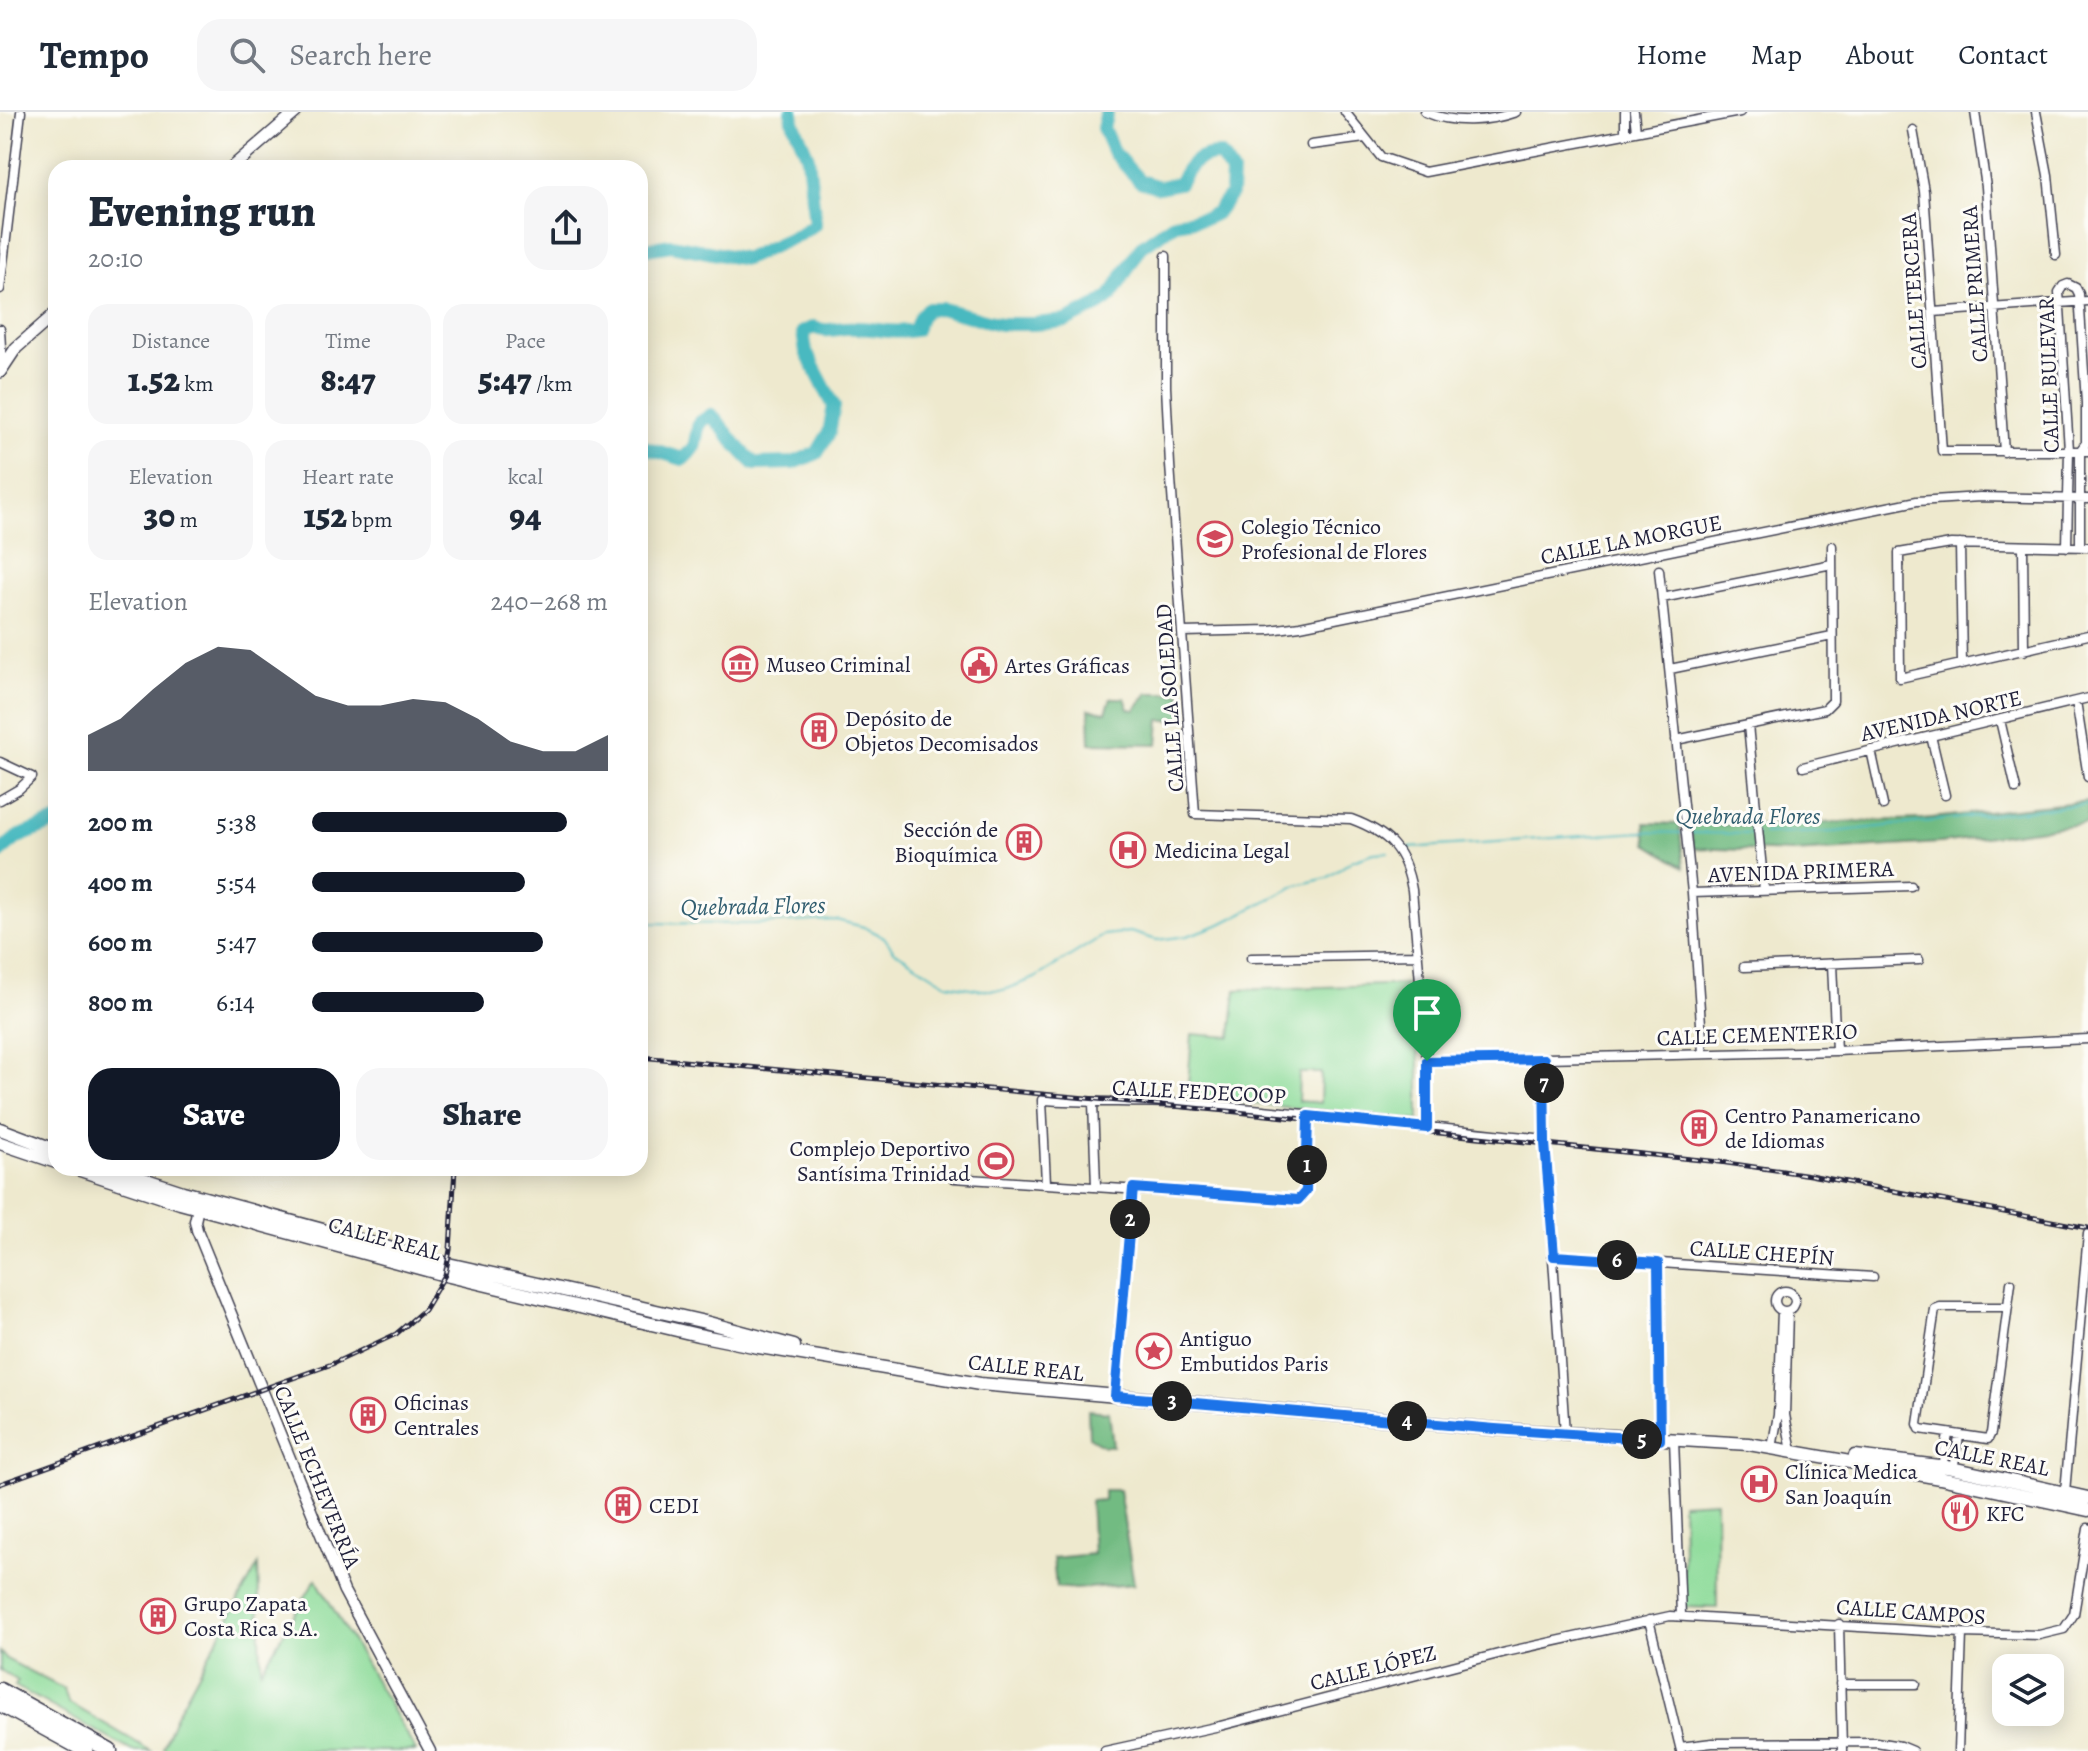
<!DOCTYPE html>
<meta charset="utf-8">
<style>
body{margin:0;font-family:Alegreya,serif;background:#f6f6f7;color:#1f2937;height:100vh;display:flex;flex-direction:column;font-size:30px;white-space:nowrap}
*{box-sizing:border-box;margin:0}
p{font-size:26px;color:#747a83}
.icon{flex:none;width:44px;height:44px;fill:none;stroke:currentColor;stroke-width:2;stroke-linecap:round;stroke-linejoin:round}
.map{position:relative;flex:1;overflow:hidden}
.panel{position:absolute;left:48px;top:48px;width:600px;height:1016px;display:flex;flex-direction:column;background:#fff;border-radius:24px;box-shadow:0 4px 20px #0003}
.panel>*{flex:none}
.fabs{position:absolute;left:1992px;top:1542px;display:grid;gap:16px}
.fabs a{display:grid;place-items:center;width:72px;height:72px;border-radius:16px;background:#fff;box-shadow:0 4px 20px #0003;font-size:40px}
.pin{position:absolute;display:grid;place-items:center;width:68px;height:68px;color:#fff;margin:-82px -34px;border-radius:50% 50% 50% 0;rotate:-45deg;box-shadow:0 0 8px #0007}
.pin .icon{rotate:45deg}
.km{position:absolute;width:40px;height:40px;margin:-20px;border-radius:50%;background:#222;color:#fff;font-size:22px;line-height:40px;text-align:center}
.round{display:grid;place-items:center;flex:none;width:84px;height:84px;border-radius:24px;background:#f6f6f7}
.head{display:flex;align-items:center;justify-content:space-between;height:136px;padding:0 40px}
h1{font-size:44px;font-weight:800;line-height:60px}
.figures{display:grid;grid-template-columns:repeat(3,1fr);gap:12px;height:136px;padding:8px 40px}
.figures div{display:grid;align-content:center;border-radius:20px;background:#f6f6f7;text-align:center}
.figures b{font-size:34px;font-weight:800}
.figures small{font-size:22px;font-weight:400}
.figures p{font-size:22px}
.chart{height:224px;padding:16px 40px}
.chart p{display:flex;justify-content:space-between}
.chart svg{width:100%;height:144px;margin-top:8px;fill:#111827;opacity:.7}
.cta{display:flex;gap:16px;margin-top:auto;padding:16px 40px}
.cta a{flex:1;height:92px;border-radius:24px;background:#111827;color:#fff;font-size:32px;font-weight:800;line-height:92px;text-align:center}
.cta a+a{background:#f6f6f7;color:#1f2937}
ul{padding:0 40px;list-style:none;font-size:26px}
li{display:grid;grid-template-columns:128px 96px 1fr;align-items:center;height:60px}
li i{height:20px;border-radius:10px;background:#111827}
header{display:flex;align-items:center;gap:48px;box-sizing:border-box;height:112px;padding:0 40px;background:#fff;border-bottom:2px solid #e0e1e3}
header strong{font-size:38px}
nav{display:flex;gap:44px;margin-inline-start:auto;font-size:28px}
.search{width:560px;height:72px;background:#f6f6f7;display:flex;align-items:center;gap:20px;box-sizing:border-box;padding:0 28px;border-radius:24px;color:#747a83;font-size:30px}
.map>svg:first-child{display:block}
.green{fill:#8ddb9a;stroke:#587e6a;stroke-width:2;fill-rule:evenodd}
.forest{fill:#72bb82;stroke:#4a6e5e;stroke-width:2}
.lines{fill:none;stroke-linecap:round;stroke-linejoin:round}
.stream{stroke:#4ab9c0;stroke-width:2}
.river{stroke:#4ab9c0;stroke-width:14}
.minor-casing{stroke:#414051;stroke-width:11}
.tertiary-casing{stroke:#414051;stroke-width:13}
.secondary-casing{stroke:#414051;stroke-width:14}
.primary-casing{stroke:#414051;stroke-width:15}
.trunk-casing{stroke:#414051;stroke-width:17}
.minor{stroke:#fff;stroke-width:8}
.tertiary{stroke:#fff;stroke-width:10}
.secondary{stroke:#fff;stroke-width:11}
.primary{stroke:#fff;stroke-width:12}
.trunk{stroke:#fff;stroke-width:14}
.rail-casing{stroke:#22223b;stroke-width:5}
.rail{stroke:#fdfcf7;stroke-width:2;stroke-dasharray:6;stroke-linecap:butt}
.route-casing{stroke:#fff;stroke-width:16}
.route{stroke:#1a73e8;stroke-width:10}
.labels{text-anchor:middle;stroke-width:6;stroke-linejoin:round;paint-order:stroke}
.street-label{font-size:22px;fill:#22223b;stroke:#fdfcf7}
.poi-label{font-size:22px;fill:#22223b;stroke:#fdfcf7;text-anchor:start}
.water-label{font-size:24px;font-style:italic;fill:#325e70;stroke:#fdfcf7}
</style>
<header>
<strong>Tempo</strong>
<div class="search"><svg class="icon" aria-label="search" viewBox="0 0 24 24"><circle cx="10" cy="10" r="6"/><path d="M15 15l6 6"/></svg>Search here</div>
<nav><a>Home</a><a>Map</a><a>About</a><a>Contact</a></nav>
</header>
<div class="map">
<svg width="2088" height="1639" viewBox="0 0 2088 1639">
<rect width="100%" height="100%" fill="#fdfcf7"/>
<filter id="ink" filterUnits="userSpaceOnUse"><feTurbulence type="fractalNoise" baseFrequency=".0125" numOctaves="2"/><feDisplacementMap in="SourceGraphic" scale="16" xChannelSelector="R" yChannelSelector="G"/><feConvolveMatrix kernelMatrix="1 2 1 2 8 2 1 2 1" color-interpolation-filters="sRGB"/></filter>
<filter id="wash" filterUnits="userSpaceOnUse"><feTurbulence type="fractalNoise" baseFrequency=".006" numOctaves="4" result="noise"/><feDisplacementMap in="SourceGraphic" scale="32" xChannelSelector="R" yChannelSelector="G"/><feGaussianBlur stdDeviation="1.8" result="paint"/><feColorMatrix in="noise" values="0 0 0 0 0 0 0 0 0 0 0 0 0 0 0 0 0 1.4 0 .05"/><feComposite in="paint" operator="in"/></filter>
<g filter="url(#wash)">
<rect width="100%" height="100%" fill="#eee9ce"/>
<path class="green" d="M1413,872L1419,950V1009L1187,985L1192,922L1231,925L1236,878ZM1299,961H1321L1320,991L1298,989Z
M1716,1389L1717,1496L1684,1495L1682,1391Z
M258,1453L261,1558L316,1467L416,1639H227L206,1633L200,1639H168L163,1636L176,1603Z
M0,1540L6,1547L64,1577L68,1590L151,1639H132L15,1574L18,1569L0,1558Z"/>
<path class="forest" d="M1148,581H1181L1183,608H1160L1158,632L1090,631L1089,597L1106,600L1111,586H1125L1129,597L1135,598Z
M2088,689V711L1940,731L1793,740L1693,736L1690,713L1793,712L1923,707Z
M1645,711L1679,712L1684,755L1647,732Z
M1088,1298L1109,1300L1113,1334H1104L1089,1325Z
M1104,1378H1119L1134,1472L1075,1477L1056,1475L1053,1446L1093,1442L1090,1389L1104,1388Z"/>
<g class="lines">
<path class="stream" d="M1691,721L1757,722
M1763,722L1833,720L2088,692
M1408,736L1641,720L1685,721
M640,811L753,812L836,808L864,815L884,825L894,839L947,872L982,878H1004L1035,866L1104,823L1130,820L1157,828L1187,824L1221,812L1297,773L1327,766L1353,748L1374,741L1388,740"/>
<path class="river" d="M640,138L671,133L745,147L800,122L815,112L808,45L793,9L792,0
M640,334L683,347L694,336L699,311L711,303C727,319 737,337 755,352L793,351L817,341L829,321L834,294L806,240L803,220L814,215C826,221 832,217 845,216C870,214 890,223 915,218L920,205L927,197H943L1000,212H1033L1066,209L1099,193L1110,185L1141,135L1175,111L1206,106L1216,101L1231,82L1232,61L1220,43C1197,43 1190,52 1179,71L1159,75L1140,69L1114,41L1103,16L1107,0
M0,740L18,725L56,710"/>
</g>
</g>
<g filter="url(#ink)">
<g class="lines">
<g class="minor-casing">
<path id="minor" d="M1345,0L1381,45L1425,60L1740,0
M1425,0C1453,12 1488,10 1516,0
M1625,0V21
M1634,0L1636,19
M1975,0L1986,75L2004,340
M2036,0L2048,63L2056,143
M1913,18L1924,79L1942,339H2088
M1311,33L1365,26
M1166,144V275L1170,353L1195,702L1351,707C1389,721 1405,738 1412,778L1427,949V1016
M0,177L21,0
M1933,200L2088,189
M0,217L2,254
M1960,432L1962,553
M2023,434L2024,539
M2067,435L2069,338L2059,180L2063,174L2068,172L2076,176L2079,182L2086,291V331L2080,339V435
M2088,435L1951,432L1899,441L1900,566L2088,523
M1659,458L1692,781L1703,941
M1662,486L1832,452
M1183,520L1270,518L1300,514L1917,389L1980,385L2088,387
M1670,557L1832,524
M2076,589L2088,665
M2000,608L2016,677
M1748,613L1764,778
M1931,624L1945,683
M1676,628L1825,597L1833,589L1832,434
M1871,638L1883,693
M0,650L32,665L19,677L0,688
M1803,655L2088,586
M1692,781L1911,774
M1251,846L1418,843
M1832,852L1836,939
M1744,855L1919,848
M1544,947L1545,1031L1565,1321
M1427,949L1836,939L2088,927
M1093,991L1096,1074
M953,1066L1298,1088L1306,1079L1308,1004
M1046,1071L1042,988C1092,991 1143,989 1194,992C1311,1001 1428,1016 1545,1027
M1554,1144L1873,1165
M1658,1151L1660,1328
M1775 1189a10 10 0 1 1 20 0a10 10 0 1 1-20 0Z
M2007,1195H1940L1935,1197L1918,1312L1920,1317L1988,1327L1991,1321L2011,1171
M1788,1200L1785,1303L1792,1339
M1115,1284L1133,1076
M1674,1328L1681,1503
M1772,1336L1778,1303L1782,1199
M1942,1355L1948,1323
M1953,1357L1959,1325
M2065,1380L2088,1122
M1649,1508L1681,1639
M1839,1512L1842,1639
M1840,1572H1916
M1680,1635L1712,1631L1876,1630L1900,1634L1912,1639
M1105,1639L1220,1614L1506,1540L1670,1504L1962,1521L2039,1523L2064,1517L2074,1502L2088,1416
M1958,1639L1962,1521"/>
</g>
<g class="tertiary-casing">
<path id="tertiary" d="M198,1096L195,1109L197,1118L344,1479L430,1639"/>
</g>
<g class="secondary-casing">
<path id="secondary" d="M231,56L296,0
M0,260L16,236L56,201"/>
</g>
<g class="primary-casing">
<path id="primary" d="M0,1017L56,1038
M0,1031L56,1050
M74,1056L180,1091L445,1163L698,1223L753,1234L980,1272L1495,1317L1749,1332L1940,1366L2088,1398
M110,1056L183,1080L448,1152L705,1210L794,1234
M1855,1344L1947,1355L2088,1386"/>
</g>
<g class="trunk-casing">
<path id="trunk" d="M0,1578L110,1639
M0,1592L86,1639"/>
</g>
<use href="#minor" class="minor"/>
<use href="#tertiary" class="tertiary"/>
<use href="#secondary" class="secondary"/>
<use href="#primary" class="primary"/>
<use href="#trunk" class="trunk"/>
<g class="rail-casing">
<path id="rail" d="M640,945L1227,999L1720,1050L1810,1063L2088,1116
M0,1372L332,1252L396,1222L424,1198L445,1163L450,1138L455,1056"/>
</g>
<use href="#rail" class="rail"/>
</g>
</g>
<g class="lines" filter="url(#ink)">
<g class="route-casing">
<path id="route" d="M1544,947L1545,1031L1554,1144L1658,1151L1660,1328L1495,1317L1115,1284L1133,1076L1298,1088L1306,1079L1308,1004L1427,1016V949Z"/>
</g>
<use href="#route" class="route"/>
</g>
<defs>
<g id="school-ring" transform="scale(1.8)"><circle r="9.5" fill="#fdfcf7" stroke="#d1495b" stroke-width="1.5"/><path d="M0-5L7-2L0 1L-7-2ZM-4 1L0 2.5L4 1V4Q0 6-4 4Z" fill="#d1495b"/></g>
<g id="museum-ring" transform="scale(1.8)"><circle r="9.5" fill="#fdfcf7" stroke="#d1495b" stroke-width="1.5"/><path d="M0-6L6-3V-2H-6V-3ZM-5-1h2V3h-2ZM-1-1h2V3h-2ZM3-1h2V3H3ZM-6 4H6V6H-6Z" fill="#d1495b"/></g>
<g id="civic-ring" transform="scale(1.8)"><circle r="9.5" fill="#fdfcf7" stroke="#d1495b" stroke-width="1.5"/><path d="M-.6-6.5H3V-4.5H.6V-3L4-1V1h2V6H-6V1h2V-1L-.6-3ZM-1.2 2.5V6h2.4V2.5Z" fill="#d1495b"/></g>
<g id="building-ring" transform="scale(1.8)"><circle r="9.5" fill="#fdfcf7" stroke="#d1495b" stroke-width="1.5"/><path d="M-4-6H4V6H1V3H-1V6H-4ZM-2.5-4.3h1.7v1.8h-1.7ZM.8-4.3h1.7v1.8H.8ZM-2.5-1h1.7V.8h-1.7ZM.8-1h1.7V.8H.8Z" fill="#d1495b"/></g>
<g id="hospital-ring" transform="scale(1.8)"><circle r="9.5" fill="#fdfcf7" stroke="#d1495b" stroke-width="1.5"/><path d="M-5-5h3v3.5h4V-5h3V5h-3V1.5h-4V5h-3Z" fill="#d1495b"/></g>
<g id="stadium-ring" transform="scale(1.8)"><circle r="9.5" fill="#fdfcf7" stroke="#d1495b" stroke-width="1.5"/><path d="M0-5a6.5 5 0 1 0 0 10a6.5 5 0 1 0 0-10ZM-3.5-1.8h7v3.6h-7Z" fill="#d1495b"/></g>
<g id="sight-ring" transform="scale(1.8)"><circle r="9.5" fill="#fdfcf7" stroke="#d1495b" stroke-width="1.5"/><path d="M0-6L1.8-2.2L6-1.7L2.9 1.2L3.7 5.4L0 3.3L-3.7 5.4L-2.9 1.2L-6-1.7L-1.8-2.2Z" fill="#d1495b"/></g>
<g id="restaurant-ring" transform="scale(1.8)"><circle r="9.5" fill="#fdfcf7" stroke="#d1495b" stroke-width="1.5"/><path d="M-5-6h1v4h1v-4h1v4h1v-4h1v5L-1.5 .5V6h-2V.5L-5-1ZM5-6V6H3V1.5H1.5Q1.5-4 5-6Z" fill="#d1495b"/></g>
</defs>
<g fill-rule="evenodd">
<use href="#school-ring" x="1215" y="427"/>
<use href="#museum-ring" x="740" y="552"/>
<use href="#civic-ring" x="979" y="553"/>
<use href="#building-ring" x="819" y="619"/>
<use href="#building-ring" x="1024" y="730"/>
<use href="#hospital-ring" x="1128" y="738"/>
<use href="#building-ring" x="1699" y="1016"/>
<use href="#stadium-ring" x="996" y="1049"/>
<use href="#sight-ring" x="1154" y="1239"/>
<use href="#building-ring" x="368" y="1303"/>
<use href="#hospital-ring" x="1759" y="1372"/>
<use href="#building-ring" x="623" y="1393"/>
<use href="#restaurant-ring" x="1960" y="1401"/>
<use href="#building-ring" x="158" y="1504"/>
</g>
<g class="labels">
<g class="street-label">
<text transform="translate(1974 172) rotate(-94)" y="8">CALLE PRIMERA</text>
<text transform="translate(1913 179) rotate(-94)" y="8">CALLE TERCERA</text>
<text transform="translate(2048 263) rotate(-92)" y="8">CALLE BULEVAR</text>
<text transform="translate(1631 427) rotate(-11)" y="8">CALLE LA MORGUE</text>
<text transform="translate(1169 586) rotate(-94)" y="8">CALLE LA SOLEDAD</text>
<text transform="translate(1941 603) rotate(-13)" y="8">AVENIDA NORTE</text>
<text transform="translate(1801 759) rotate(-2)" y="8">AVENIDA PRIMERA</text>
<text transform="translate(1757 922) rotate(-2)" y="8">CALLE CEMENTERIO</text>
<text transform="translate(1199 979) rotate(3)" y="8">CALLE FEDECOOP</text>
<text transform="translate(385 1126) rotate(15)" y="8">CALLE REAL</text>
<text transform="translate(1762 1140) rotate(4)" y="8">CALLE CHEPÍN</text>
<text transform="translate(1026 1255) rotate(6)" y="8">CALLE REAL</text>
<text transform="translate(1992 1345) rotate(11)" y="8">CALLE REAL</text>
<text transform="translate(318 1365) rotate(68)" y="8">CALLE ECHEVERRÍA</text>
<text transform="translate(1911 1499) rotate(4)" y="8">CALLE CAMPOS</text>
<text transform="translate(1373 1555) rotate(-14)" y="8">CALLE LÓPEZ</text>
</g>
<g class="poi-label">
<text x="1241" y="422">Colegio Técnico<tspan x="1241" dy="25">Profesional de Flores</tspan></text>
<text x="766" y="560">Museo Criminal</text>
<text x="1005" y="561">Artes Gráficas</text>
<text x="845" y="614">Depósito de<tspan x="845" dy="25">Objetos Decomisados</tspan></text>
<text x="998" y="725" text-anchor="end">Sección de<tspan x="998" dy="25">Bioquímica</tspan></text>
<text x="1154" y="746">Medicina Legal</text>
<text x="1725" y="1011">Centro Panamericano<tspan x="1725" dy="25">de Idiomas</tspan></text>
<text x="970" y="1044" text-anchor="end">Complejo Deportivo<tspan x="970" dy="25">Santísima Trinidad</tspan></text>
<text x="1180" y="1234">Antiguo<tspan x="1180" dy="25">Embutidos Paris</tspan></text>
<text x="394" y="1298">Oficinas<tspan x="394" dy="25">Centrales</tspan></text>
<text x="1785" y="1367">Clínica Medica<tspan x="1785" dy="25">San Joaquín</tspan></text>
<text x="649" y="1401">CEDI</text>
<text x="1986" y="1409">KFC</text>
<text x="184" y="1499">Grupo Zapata<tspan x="184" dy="25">Costa Rica S.A.</tspan></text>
</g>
<g class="water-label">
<text x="1748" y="712">Quebrada Flores</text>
<text transform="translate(753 794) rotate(-1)" y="8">Quebrada Flores</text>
</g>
</g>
</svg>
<div class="fabs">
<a><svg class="icon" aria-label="layers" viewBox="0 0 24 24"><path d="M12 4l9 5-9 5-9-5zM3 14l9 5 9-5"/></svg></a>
</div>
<div class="pin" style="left:1427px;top:949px;background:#1e9e55"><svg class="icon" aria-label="arrive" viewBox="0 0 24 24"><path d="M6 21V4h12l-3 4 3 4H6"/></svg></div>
<b class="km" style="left:1307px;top:1053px">1</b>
<b class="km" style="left:1130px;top:1107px">2</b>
<b class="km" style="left:1172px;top:1289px">3</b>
<b class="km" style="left:1407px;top:1309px">4</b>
<b class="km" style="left:1642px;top:1327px">5</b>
<b class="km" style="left:1617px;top:1148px">6</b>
<b class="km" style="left:1544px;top:971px">7</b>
<section class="panel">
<div class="head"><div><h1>Evening run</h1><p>20:10</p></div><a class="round"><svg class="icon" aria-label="share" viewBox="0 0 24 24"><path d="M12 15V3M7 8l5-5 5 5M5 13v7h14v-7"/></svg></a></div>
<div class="figures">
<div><p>Distance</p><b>1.52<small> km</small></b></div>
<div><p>Time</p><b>8:47</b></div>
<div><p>Pace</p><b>5:47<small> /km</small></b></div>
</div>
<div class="figures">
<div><p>Elevation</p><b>30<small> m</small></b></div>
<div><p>Heart rate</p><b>152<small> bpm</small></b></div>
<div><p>kcal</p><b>94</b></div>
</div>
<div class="chart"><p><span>Elevation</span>240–268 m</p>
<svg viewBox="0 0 160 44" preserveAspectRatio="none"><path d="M0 44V33L10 28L20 19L30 11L40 6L50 7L60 14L70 21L80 24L90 24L100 22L110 23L120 28L130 35L140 38L150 38L160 33V44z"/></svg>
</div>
<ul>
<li><b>200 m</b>5:38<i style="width:86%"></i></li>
<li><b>400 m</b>5:54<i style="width:72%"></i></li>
<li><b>600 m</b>5:47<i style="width:78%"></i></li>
<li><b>800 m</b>6:14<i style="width:58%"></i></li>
</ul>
<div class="cta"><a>Save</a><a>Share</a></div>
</section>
</div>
